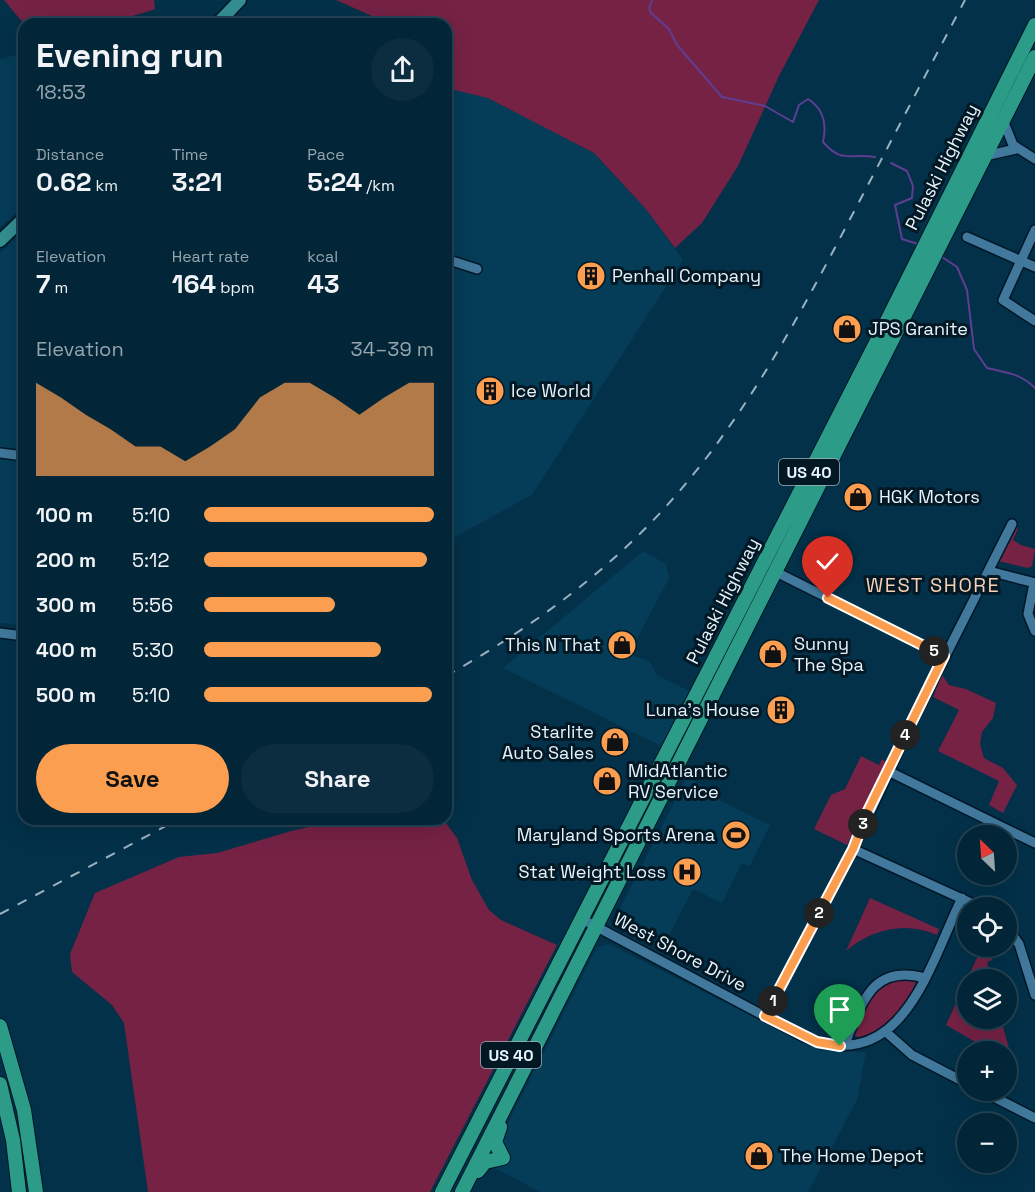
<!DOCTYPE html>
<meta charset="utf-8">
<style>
body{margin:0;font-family:"Space Grotesk",sans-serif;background:#0c2d3f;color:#f1f3f6;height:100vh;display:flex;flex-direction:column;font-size:22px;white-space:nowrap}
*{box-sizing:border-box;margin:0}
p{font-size:20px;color:#96a5ad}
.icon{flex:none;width:33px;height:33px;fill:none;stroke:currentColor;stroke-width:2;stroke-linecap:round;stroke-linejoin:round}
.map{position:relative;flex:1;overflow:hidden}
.sheet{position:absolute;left:18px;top:18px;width:434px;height:807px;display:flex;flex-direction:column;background:#022537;border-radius:18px;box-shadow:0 6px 24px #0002,0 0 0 2px #234252}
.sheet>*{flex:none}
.needle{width:39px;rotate:335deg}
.controls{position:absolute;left:957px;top:825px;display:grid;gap:12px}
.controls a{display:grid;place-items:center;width:60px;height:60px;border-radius:50%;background:#022537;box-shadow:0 6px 24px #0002,0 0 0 2px #234252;font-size:30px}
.pin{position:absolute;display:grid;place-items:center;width:51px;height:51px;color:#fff;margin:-62px -26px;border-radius:50% 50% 50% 0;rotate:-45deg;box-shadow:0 0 6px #0007}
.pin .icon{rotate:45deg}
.km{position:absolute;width:30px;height:30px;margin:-15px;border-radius:50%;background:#222;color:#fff;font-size:16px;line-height:30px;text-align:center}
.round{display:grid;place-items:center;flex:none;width:63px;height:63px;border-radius:32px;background:#0c2d3f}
.headline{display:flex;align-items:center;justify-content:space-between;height:102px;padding:0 18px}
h1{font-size:33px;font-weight:700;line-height:45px}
.metrics{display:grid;grid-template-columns:repeat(3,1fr);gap:9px;height:102px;padding:6px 18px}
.metrics div{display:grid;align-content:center}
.metrics b{font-size:26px;font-weight:700}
.metrics small{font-size:16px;font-weight:400}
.metrics p{font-size:16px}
.chart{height:168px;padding:12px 18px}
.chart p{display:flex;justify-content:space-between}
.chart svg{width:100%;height:108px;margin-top:6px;fill:#fb9e50;opacity:.7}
.button{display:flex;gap:12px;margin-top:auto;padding:12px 18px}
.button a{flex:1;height:69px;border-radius:36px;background:#fb9e50;color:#111;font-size:24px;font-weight:700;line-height:69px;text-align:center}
.button a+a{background:#0c2d3f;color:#f1f3f6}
ul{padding:0 18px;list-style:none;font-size:20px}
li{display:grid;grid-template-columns:96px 72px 1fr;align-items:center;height:45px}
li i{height:15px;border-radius:8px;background:#fb9e50}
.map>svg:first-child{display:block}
.built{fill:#053c57}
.green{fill:#752245}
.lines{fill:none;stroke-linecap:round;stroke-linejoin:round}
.stream{stroke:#5f3e92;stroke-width:2}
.minor-casing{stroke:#001828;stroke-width:12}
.major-casing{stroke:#001828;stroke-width:15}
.highway-casing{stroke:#001828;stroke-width:16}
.minor{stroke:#41789b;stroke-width:9}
.major{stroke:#348e90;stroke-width:12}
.highway{stroke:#2c9c89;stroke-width:14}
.rail{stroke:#9ab1bf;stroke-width:2;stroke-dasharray:10 10;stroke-linecap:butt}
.route-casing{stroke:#fff;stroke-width:12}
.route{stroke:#fb9e50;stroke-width:8}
.labels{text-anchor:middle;stroke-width:6;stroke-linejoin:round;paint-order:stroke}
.shield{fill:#021825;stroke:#a3b1bb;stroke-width:1.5}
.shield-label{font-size:16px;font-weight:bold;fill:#e8f3fb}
.street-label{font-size:18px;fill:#e8f3fb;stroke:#021825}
.poi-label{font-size:18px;fill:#e8f3fb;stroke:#021825;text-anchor:start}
.neighbourhood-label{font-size:20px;letter-spacing:1.5px;fill:#f7cfb2;stroke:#021825}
</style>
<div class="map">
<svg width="1035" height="1192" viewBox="0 0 1035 1192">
<rect width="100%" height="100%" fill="#033149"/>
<path class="built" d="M24,53V205L0,228V59Z
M446,88L488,97L594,153L645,208L683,260L532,495L446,542Z
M24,230V625L0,623V253Z
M643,551L666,564L669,578L629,654L649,661L657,675L689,691L661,746L503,668Z
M687,777L721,794L718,799L770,825L750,866L742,863L722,903L693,889L664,945L614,920Z
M609,944L822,1051L866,1052L857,1100L808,1192H540L487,1164L597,947Z"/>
<path class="green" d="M4,0H154L155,9C108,26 74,24 24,24Z
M336,0H819L779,76L738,166L702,223L675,248L645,208L594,153L488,98L446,88V24H382L383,21Z
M1015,527L1018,529L1013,540L1021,545L1035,549L1032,566L1028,568L998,561Z
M942,675L949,685L966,689L996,703L993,718L982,732L980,744L984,758L1003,768L1017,785L1003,813L989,805L999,781L938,751L959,710L933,697Z
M861,756L879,765L882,759L886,762L847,845L814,829L831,795L845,789Z
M345,819H443L457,838L472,880L489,910L501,920L557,945L430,1192H148L124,1023L112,1005L72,972L70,954L95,893L179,857L217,853L291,831Z
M870,898L939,929L937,935C906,921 872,929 846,951Z
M982,947H996L989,949L992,960L987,962L991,979L968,980V1018L1001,1019L1011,1056L1007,1060L1006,1052L991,1051L946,1025Z
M891,977L916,980C912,1000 879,1044 855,1036L854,1031L874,991Z"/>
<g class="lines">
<path class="stream" d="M652,0L649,8L651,13L669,29L677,45L722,97L765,106L793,122L799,105L808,99C824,109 827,124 823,142C842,164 850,153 875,157
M891,163L907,171L913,186L912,198L895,205L902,239L918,244
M942,257L957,267L967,290L974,349L987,368C1007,373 1020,373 1035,388"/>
<g class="minor-casing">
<path id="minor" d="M1003,120L1013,145L1035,159
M985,156L1016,149
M1035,230L1003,300L1035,321
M967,237L1035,267
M446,259L477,269
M0,453L24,456
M989,571L1035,583
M776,572L944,656
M1034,583L1028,614L1035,631
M0,633L24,636
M888,771L1035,843
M853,849L982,908
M580,918L804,1037C903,1077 929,965 962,898
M1006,926L1019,944L1035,995
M765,1016L853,849L908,730L1012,524
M886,1032L912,1055L968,1084
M844,1046C862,1004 871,963 925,978
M980,1090L1035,1118"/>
</g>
<g class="major-casing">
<path id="major" d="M217,24L240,0
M0,241L24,218"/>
</g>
<g class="highway-casing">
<path id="highway" d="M0,1026L24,1110L36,1192
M0,1084L13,1140L19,1192
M478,1171L485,1162L503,1158L495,1142L500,1127
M442,1192L877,341L1035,25
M462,1192L1035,57"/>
</g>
<use href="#minor" class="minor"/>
<use href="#major" class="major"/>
<use href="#highway" class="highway"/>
<path class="rail" d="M446,676C524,632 599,579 661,512C741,425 795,324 849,221C888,147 926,74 965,0
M0,914L179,819"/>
</g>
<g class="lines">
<g class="route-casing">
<path id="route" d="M828,598L944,656L867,813L853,849L765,1016L817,1042L840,1046"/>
</g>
<use href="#route" class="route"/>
</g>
<defs>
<g id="building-disc" transform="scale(1.5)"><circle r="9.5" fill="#fb9e50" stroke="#021825"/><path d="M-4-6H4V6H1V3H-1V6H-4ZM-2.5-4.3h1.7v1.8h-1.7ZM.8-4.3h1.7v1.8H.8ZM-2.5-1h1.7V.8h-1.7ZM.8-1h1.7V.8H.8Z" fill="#111"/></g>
<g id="shop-disc" transform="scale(1.5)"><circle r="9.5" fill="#fb9e50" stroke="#021825"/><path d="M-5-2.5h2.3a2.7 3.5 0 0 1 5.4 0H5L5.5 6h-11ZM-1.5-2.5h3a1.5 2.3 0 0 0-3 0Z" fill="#111"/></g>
<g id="stadium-disc" transform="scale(1.5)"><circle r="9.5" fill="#fb9e50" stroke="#021825"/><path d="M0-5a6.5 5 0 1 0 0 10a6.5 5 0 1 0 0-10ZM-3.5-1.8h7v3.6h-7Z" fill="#111"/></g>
<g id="hospital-disc" transform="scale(1.5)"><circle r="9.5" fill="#fb9e50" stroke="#021825"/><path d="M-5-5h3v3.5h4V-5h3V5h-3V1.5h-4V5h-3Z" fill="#111"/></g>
</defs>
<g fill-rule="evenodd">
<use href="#building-disc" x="591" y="276"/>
<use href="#shop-disc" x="847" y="329"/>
<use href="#building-disc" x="490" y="391"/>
<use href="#shop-disc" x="858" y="497"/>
<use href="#shop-disc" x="622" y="645"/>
<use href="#shop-disc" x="773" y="654"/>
<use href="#building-disc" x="781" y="710"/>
<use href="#shop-disc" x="615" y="742"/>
<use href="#shop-disc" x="607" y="781"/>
<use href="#stadium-disc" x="736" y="835"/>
<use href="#hospital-disc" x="687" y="872"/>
<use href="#shop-disc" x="759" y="1156"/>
</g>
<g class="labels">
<g class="shield">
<rect x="779" y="459" width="60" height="26" rx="4.5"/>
<rect x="481" y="1042" width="60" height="26" rx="4.5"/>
</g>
<g class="shield-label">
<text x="809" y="478">US 40</text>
<text x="511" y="1061">US 40</text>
</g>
<g class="street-label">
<text transform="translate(942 167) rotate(-63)" y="6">Pulaski Highway</text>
<text transform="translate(723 601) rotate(-63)" y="6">Pulaski Highway</text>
<text transform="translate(680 952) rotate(28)" y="6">West Shore Drive</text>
</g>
<g class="poi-label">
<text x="612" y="282">Penhall Company</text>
<text x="868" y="335">JPS Granite</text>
<text x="511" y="397">Ice World</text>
<text x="879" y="503">HGK Motors</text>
<text x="794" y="650">Sunny<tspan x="794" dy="21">The Spa</tspan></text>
<text x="601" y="651" text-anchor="end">This N That</text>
<text x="760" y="716" text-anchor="end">Luna's House</text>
<text x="594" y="738" text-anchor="end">Starlite<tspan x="594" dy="21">Auto Sales</tspan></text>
<text x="628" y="777">MidAtlantic<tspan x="628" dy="21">RV Service</tspan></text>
<text x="715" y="841" text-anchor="end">Maryland Sports Arena</text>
<text x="666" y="878" text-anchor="end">Stat Weight Loss</text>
<text x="780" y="1162">The Home Depot</text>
</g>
<g class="neighbourhood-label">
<text x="933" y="592">WEST SHORE</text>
</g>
</g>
</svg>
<div class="controls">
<a><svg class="needle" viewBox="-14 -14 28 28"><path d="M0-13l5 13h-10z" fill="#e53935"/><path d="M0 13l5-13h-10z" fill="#96a5ad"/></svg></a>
<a><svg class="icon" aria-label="locate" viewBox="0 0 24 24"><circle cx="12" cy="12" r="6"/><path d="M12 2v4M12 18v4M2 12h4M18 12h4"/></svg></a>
<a><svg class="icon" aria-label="layers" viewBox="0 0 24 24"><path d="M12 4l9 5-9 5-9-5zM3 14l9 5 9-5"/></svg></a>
<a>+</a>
<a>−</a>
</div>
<div class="pin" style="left:840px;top:1046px;background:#1e9e55"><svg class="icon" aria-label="arrive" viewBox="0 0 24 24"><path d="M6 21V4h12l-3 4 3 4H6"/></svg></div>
<div class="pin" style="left:828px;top:598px;background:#d93025"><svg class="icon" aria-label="check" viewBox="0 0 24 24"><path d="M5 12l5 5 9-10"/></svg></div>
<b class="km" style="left:773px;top:1001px">1</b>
<b class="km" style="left:819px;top:913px">2</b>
<b class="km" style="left:863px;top:824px">3</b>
<b class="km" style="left:905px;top:735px">4</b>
<b class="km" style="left:934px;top:651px">5</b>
<section class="sheet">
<div class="headline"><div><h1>Evening run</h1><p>18:53</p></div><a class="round"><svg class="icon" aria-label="share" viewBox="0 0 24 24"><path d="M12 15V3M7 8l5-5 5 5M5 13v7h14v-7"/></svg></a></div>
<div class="metrics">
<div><p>Distance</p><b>0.62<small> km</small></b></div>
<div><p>Time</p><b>3:21</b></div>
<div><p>Pace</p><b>5:24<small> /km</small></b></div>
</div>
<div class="metrics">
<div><p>Elevation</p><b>7<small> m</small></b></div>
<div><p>Heart rate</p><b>164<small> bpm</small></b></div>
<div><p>kcal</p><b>43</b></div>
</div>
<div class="chart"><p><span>Elevation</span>34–39 m</p>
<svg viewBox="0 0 160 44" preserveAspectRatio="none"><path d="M0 44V6L10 12L20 19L30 25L40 32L50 32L60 38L70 32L80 25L90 12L100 6L110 6L120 12L130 19L140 12L150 6L160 6V44z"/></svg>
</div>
<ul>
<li><b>100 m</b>5:10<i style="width:100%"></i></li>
<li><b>200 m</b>5:12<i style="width:97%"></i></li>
<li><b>300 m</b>5:56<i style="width:57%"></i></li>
<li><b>400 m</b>5:30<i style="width:77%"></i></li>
<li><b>500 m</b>5:10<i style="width:99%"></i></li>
</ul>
<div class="button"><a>Save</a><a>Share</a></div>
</section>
</div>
